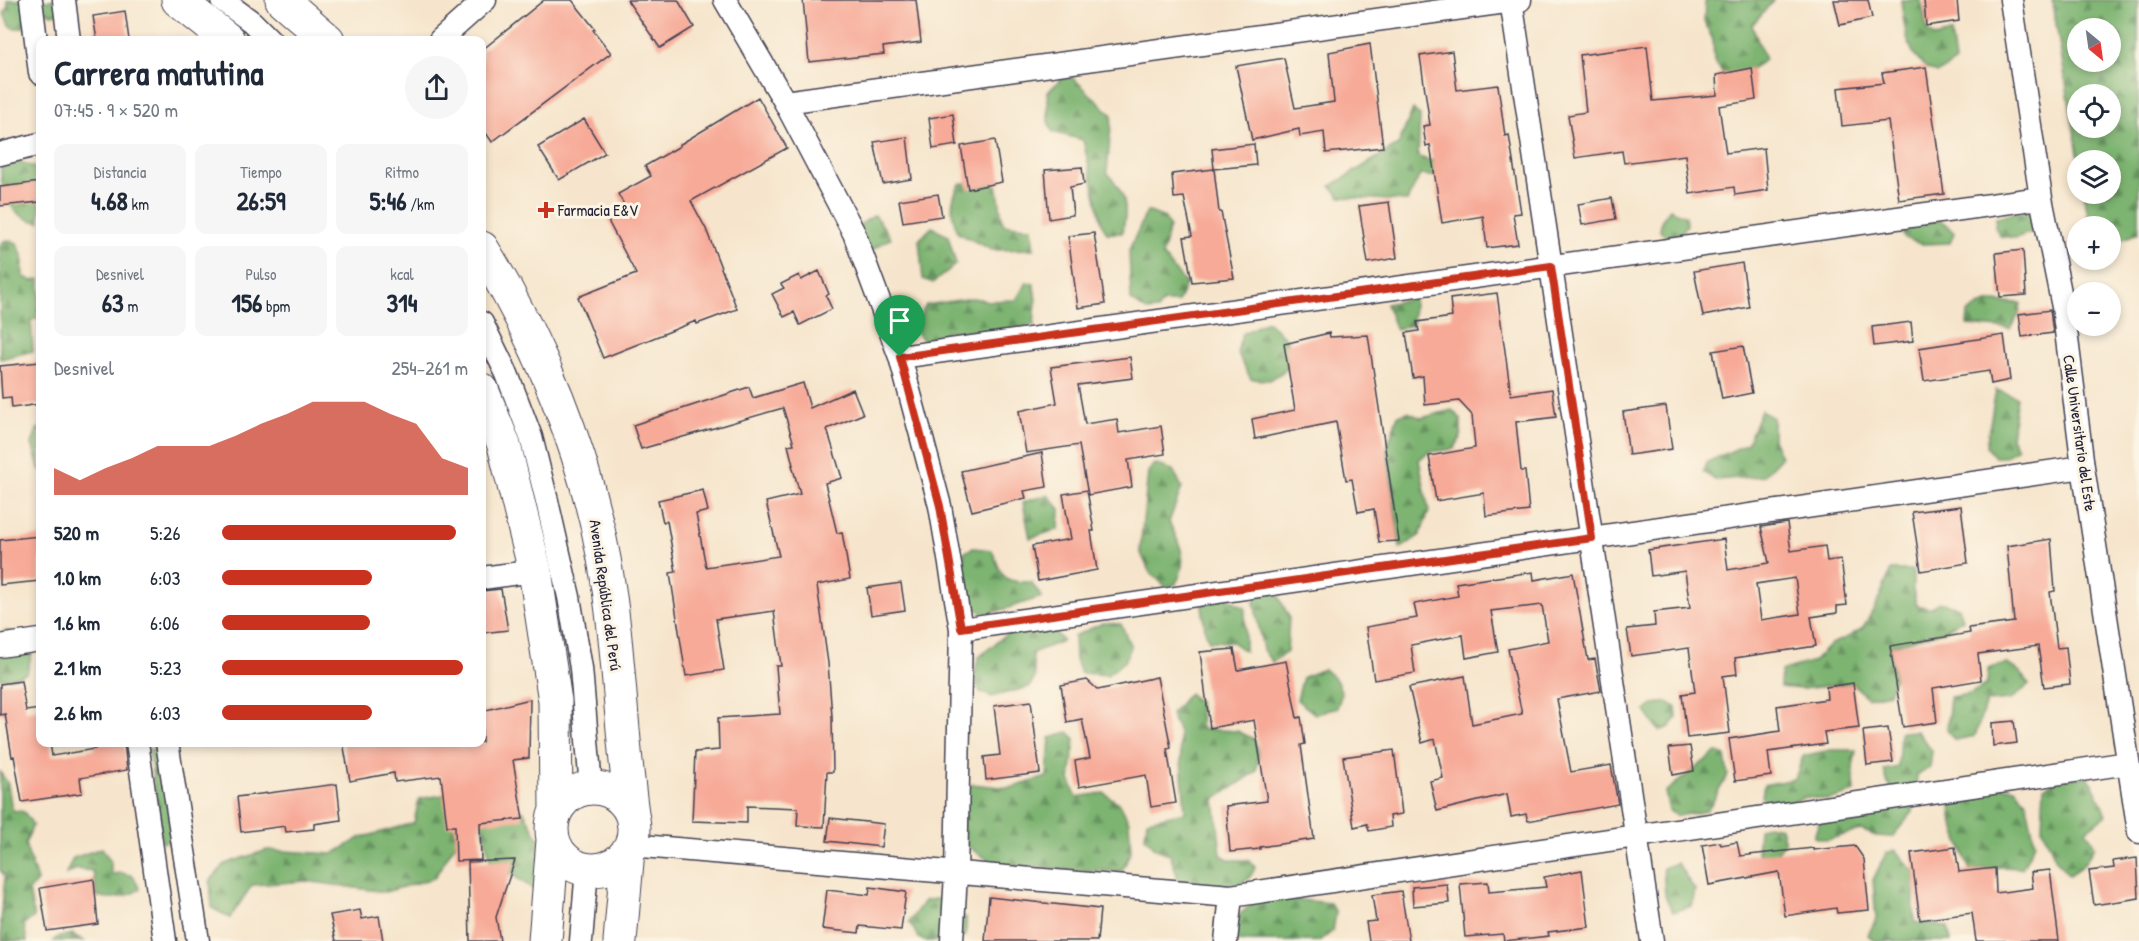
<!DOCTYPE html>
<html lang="es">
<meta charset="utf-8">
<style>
body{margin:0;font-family:"Patrick Hand",sans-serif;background:#f6f6f7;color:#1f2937;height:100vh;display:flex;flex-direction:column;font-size:22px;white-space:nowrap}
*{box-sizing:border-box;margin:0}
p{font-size:20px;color:#747a83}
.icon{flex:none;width:33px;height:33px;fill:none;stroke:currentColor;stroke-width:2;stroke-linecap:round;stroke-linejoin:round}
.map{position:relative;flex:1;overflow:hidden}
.drawer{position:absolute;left:36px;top:36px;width:450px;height:711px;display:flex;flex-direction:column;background:#fff;border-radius:12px;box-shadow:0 3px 9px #0003}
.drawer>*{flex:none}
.needle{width:39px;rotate:151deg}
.controls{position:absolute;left:2067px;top:18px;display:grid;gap:12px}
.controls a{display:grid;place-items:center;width:54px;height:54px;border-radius:50%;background:#fff;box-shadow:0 3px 9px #0003;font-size:30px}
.pin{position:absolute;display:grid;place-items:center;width:51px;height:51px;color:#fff;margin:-62px -26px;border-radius:50% 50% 50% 0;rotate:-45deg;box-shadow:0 0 6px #0007}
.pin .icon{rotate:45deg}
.round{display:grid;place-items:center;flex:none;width:63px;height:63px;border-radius:32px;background:#f6f6f7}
.head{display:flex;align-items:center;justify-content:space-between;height:102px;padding:0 18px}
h1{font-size:33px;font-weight:700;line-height:45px}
.metrics{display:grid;grid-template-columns:repeat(3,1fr);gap:9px;height:102px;padding:6px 18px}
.metrics div{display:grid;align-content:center;border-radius:12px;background:#f6f6f7;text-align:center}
.metrics b{font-size:26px;font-weight:700}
.metrics small{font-size:16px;font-weight:400}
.metrics p{font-size:16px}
.chart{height:168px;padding:12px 18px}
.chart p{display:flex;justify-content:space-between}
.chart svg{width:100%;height:108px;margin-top:6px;fill:#c8321e;opacity:.7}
ul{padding:0 18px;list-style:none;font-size:20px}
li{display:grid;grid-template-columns:96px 72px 1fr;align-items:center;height:45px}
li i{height:15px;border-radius:8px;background:#c8321e}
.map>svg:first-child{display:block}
.forest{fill:url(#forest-firs);stroke:#506b56;stroke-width:1.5;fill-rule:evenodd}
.building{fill:#f7aa98;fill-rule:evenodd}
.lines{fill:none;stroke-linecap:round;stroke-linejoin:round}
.minor-casing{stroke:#423f51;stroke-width:25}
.highway-casing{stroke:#423f51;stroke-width:35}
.minor{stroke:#fff;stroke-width:22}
.highway{stroke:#fff;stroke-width:33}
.route-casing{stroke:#fff;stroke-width:12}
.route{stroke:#c8321e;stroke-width:8}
.poi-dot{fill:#c8321e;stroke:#fcf5e5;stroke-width:2}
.labels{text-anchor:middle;stroke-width:6;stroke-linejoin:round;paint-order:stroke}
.poi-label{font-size:16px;fill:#22223b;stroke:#fcf5e5;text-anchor:start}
.street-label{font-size:16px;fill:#22223b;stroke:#fcf5e5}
</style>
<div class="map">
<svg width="2139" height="941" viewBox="0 0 2139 941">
<defs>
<pattern id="forest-firs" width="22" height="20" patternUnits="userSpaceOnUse" patternTransform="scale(1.5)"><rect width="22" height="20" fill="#7db471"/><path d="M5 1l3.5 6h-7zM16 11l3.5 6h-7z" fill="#66925e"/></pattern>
</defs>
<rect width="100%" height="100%" fill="#fcf5e5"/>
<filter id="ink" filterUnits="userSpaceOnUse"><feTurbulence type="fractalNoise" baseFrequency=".0167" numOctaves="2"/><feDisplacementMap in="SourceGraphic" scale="12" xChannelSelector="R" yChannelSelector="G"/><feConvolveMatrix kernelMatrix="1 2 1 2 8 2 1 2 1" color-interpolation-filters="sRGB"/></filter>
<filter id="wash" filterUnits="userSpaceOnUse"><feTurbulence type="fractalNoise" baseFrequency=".008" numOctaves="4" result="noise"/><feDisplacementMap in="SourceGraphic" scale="24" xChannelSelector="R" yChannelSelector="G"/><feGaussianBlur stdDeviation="1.35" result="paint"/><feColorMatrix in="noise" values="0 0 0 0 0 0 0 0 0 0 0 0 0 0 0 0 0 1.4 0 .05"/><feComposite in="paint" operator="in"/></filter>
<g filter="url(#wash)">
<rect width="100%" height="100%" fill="#f6e5cc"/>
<path class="forest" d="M7,0H76V1L63,12L51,14L38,6L23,28H13L9,25L4,14L8,6Z
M1709,0H1774L1752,25L1765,60L1749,70L1725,76L1714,61L1713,40L1704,21L1705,2Z
M1901,0H1921L1927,31L1934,37L1951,33L1955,62L1938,73C1907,64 1904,27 1901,0Z
M2052,0H2138L2139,225L2138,233L2111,244L2110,226H2090L2084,194H2110V160H2079ZM2078,28H2110V62H2078ZM2078,94H2110V128H2078Z
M1072,77L1112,115L1107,172C1125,193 1129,205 1122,233H1107L1102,224L1083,140L1053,132L1048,122V92L1061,79Z
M1413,109L1420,116L1418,157L1440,163L1439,177L1420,175L1407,201L1340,197L1331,186L1398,145Z
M14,159L38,169L40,173V222C13,220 0,194 1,167Z
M979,180L997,185L1003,224L1032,228L1034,249L992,250L958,233C951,214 949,201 960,184Z
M1670,209L1685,216L1687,225L1678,237H1668L1660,231L1661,221Z
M1147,211L1165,218L1169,227L1162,255L1186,284L1178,302H1163L1157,310L1147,311L1131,300L1129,250Z
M2036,211L2039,230L2015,238L2000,236L1995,227L1996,217L2013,213Z
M875,215L891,238L870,251L859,225Z
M1940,220L1948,226L1954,233L1950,243L1921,244L1904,238L1901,228Z
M932,227L948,236L956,264L933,283L923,279L919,240Z
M7,240L17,243C20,249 23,256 23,262C23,269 21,270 24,277L33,281L40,279V318L31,320L33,351L0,359V246L2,242Z
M1027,282L1034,284L1036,302L1034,325C1008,330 973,334 947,331L930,348L914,329L926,305L973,298L990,301L1016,300Z
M1414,298L1413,324L1396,330L1386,304Z
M1990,302L2021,303L2019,314L2010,329L1967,325L1968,313L1979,306Z
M1267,321L1287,339V369L1270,380L1251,379L1237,353L1242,334Z
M1996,390L2017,397L2011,438L2017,448L2005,457H1995L1986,446Z
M1452,410L1461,419V437L1454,449L1428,452L1419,460L1429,512L1420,535L1400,549L1387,448L1398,415L1408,412L1421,418Z
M1761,410L1773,418V439L1781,457L1763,476L1715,480L1703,472L1707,462L1747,444Z
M40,428V471L32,444L37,429Z
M1154,464L1173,470L1182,487L1169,522C1180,544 1190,561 1175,585L1165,586L1149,571L1140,551L1148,472Z
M1048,495L1060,509L1059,529L1030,538L1023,502Z
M973,548L992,550C1003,576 1000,583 1031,582L1042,597L986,615L968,603L963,594L964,552Z
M1891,570H1913V589L1916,605L1930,608L1939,602L1959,607L1963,619L1944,631L1890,646L1895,677L1889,693L1867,698L1853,683L1802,689L1780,687L1781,671L1814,661L1831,644L1848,637L1863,628L1877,603Z
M1262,590L1276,591L1289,617L1287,652L1272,662L1263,650L1254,601Z
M1221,594L1245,608V651L1232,642L1209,641L1205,630L1202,605Z
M1022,621L1053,630L1063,641L1032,653L1035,678L1029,687L991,697L980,692L974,677L978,658Z
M1103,623L1121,624L1131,647L1125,661L1107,675L1081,673L1075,659L1074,636Z
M5,631L17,633L33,649L27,673C18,676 9,680 0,678V634Z
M2007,664L2020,672L2029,685L2010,700L1986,702L1975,736L1955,740L1947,730L1950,697L1970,694L1987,684L1988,668Z
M1324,669L1336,680L1342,693L1337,708L1315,714L1297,700L1303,677Z
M1189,693L1199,702L1201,729L1237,731L1254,739L1259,755L1256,772L1215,799L1221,855L1230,860H1248L1255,867C1245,898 1203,884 1179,881L1170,854L1156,849L1145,837L1147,820L1185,812L1179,733L1171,714Z
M1667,702L1676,707L1677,718L1670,727L1659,731L1645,711L1655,704Z
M1917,731L1932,751L1930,767L1917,776L1913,812L1892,837L1876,836L1861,830L1827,840L1814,837L1819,822L1846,810L1863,817L1888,807L1897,793L1888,784L1884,770L1898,767L1900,732Z
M1068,732L1075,739L1070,779L1076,797L1104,793L1120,804L1129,822L1131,851L1122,871L1059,870L1039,866L1007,872L964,844L959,796L972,784L1010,788L1047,777L1050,738Z
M164,748L181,837L162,843L149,749Z
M1830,750H1856L1853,768L1855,792L1828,800L1806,797L1789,803L1768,806L1762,797L1764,785L1795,779L1803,756Z
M1716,752L1725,756L1728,775L1707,811L1678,816L1669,811L1665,792Z
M0,772L8,784L12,810L24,812L33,825L25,844L37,881L29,891L34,917L24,925L27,941H2L1,922L5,877L0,870Z
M2087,776L2097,792L2106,816L2086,830L2095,846L2083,865L2069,875L2056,860L2042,828L2044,787L2057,780Z
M1968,782L2015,788L2026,801L2035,843L2022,868L1999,867L1970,871L1953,824L1951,805Z
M449,794L506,804L523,810L541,843L539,893L490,860L482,821L461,835L434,878L385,892L306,881L252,885L230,918L212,908L210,881L225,864L267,850L333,854L360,838L414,823L419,799Z
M1767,825L1781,828L1785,843L1773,857L1757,853L1759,829Z
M102,848L111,862V874L122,873L133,876L140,889C127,898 113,900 97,896L93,871L77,869L66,874L73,858Z
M1895,850L1914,872V922L1948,927L1951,941H1875L1868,935L1876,919L1873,880L1886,853Z
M1677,863L1695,890L1692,906L1673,912L1665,895L1663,868Z
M1261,896L1330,903L1336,912L1333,931L1319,941H1232L1238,916Z
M935,899L947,900L950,910L966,918V935L956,941H924L919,938L909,922L924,901Z
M72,934L84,941H53L56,938Z"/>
<g id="blocks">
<path class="building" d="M544,0H572L595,29L593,30L611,53L492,142L482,127V50Z
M627,0H678L694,27L660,48Z
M803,0H916L921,42L883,47L884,54L809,62Z
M1834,0H1868L1872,18L1840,25Z
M1924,0H1957L1959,21L1926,26Z
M125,11L129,40H97L93,16Z
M1370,44L1383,147L1326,153L1324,132L1300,136L1299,129L1252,140L1236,66L1284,58L1295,108L1334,102L1329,52Z
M1647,46L1653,101L1717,95L1716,75L1752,68L1756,100L1719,106L1726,153L1764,148L1768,190L1735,195L1734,187L1690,194L1685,155L1624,163L1622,151L1575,158L1568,115L1586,112L1580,55Z
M1452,51L1457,90L1498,85L1505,136L1509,135L1521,213L1513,214L1518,244L1487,248L1483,216L1442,223L1430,145L1426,146L1423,126L1430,125L1420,56Z
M1926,67L1944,194L1899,200L1888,121L1842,126L1838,88L1884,83L1882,73Z
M758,97L787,148L691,201L706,229L737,309L697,324L696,321L603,358L578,297L636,274L607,219L626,208L618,194L651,176L645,166L680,146L679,145Z
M953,114L957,145L933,149L929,118Z
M584,119L605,153L559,180L538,147Z
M907,137L912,179L883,184L874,142Z
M995,140L1002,182L968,189L961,146Z
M1254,144L1256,165L1214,169L1212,149Z
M1082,167L1084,184L1070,187L1073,215L1049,219L1045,170Z
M1214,169L1219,212H1221L1234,278L1192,282L1184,237L1192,236L1184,197L1174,198L1172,174Z
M40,182V202L0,206V187Z
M938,194L942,216L903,222L899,200Z
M1612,198L1616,219L1582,225L1578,204Z
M1389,202L1397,258L1368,263L1359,206Z
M1094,233L1105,304L1078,308L1068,236Z
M2023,250L2026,295L2000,297L1996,253Z
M1742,263L1749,307L1703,316L1694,271Z
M819,271L829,294L826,296L832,309L800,325L794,312L784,317L772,294L784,288L781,284L799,275L801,280Z
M1497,293L1511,395L1552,389L1556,417L1516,422L1521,471H1525L1529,511L1486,516L1484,493L1436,501L1429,456L1475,448L1472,415L1459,401L1425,405L1423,376L1413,378L1406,333L1419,331L1417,322L1452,317L1450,299Z
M2050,310L2053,333L2022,337L2019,314Z
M1911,322L1913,341L1874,346L1872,327Z
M1329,333L1330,337L1368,335L1399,541L1379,542L1374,509L1358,512L1352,479L1346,480L1336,422L1255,439L1252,419L1295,410L1284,344Z
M2004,335L2010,380L1991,384L1989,371L1924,381L1919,348Z
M1743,346L1752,393L1722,399L1713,351Z
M1130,357L1133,378L1078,385L1085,424L1117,419L1119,433L1161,426L1165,454L1128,460L1132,487L1088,495L1079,445L1026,453L1019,411L1057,403L1051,367Z
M40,362V404L12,408L11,397L2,398L0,366Z
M803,383L810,408L853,389L863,414L827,429L842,478L825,483L837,533L842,532L850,579L817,585L828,663L832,717L833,772H827L824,827L797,826L798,808L747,806V823L692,821L695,752L719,750L718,718L780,714L776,666H781L774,611L716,619L724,670L686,676L670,573L676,572L667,521L663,522L658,500L703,490L708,511L696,514L706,567L779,556L766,502L800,494L792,465H793L788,445L794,444L783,408L641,449L633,425L749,387L753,398Z
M1666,406L1672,449L1629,455L1623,412Z
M1042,453L1047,487L1024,491L1026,498L972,511L961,471Z
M1087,490L1094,531H1091L1097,570L1038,581L1032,546L1071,539L1063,494Z
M1961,506L1968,563L1921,571L1912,512Z
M1787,523L1791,551L1825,546L1827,561L1841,559L1847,605L1837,606V613L1811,617L1816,646L1735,658L1737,674L1723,676L1730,733L1687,738L1682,694L1695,692L1689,648L1631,656L1627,629L1655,626L1654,612L1690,608L1685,571L1651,576L1648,550L1724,539L1728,570L1769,563L1761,527ZM1795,578L1800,614L1761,620L1756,584Z
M40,536V581L0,585V540Z
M2051,539L2055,591L2050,592L2057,648L2066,647L2070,684L2044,687L2038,646L1978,654L1981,680L1933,688L1937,722L1903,727L1890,646L1970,633L1969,628L2014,622L2007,546Z
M1533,572L1534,580L1573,573L1588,660L1595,659L1601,691L1557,699L1571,772L1611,765L1618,804L1528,821L1526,814L1511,817L1507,794L1437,811L1430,781L1443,778L1435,739L1422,743L1409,687L1465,676L1472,724L1522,714L1508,649L1548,641L1542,605L1491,611L1498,652L1466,658L1463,635L1411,645L1415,673L1374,680L1366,627L1417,618L1414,604L1458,596L1456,583Z
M901,583L905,610L871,615L867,588Z
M501,589L508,630L482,633V591Z
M1234,649L1238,670L1286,661L1297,718L1301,717L1305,744L1301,745L1314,839L1260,847V849L1230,852L1226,806L1267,801L1254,720L1210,728L1200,652Z
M1157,677L1171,748L1167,749L1176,803L1151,807L1146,775L1079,787L1075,761L1090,758L1082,719L1067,722L1061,685L1087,680L1098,690Z
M21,681L26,711L40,709V742H50L52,756L95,749L94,742H124L127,770L80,778L82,793L22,802L14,756L12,757L5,714L0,715V684Z
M1853,683L1859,728L1824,732L1826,744L1768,752L1771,776L1735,781L1729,739L1780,731L1777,706L1827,699L1826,687Z
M530,699L529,758L513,760L523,819L480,823L481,860L456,861L455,826H447L441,776L395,782L394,773L350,781L343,742H482V711Z
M1031,701L1040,773L986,780L984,757L1000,755L994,706Z
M2014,721L2017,743L1993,746L1992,723Z
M1888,728L1893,762L1867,765L1863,731Z
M1690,746L1694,771L1673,775L1669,748Z
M1394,750L1402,814L1390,816L1391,827L1369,831L1367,824L1354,827L1343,757Z
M337,784L341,820L314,824V829L286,832L285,826L241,832L237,797Z
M830,818L884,824L881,847L827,841Z
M1720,842L1721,845L1737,842L1740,856L1813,848V850L1855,846L1864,859L1869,910L1837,913L1836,908L1785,916L1779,872L1709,885L1702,845Z
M1955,847L1959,872L1995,868L1996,893L2033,888L2031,872L2050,870L2059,941H1976L1972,913L1920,920L1911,853Z
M2137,858L2139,898L2094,905L2089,871L2114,868L2113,861Z
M515,860L496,917L500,941H470L468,862Z
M1582,870L1589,927L1548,932L1549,936L1504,941L1503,934L1465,937L1460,884L1488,882L1489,892L1546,887L1544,877Z
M94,879L98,924L47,931L40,888Z
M1447,884L1449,903L1413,906L1412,887Z
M870,887L906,892L901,930L860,926L859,933L822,929L827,890L869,895Z
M1401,891L1409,941H1369L1366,922L1376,921L1372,895Z
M989,897L1100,909L1097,941H985Z
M360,910L362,919L379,916L383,941H336L330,915Z"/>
</g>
</g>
<g filter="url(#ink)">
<use href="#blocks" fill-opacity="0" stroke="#423f51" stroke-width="1.5"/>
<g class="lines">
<g class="minor-casing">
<path id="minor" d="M31,0L40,73
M64,0L69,40
M222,0L252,22L270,40
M725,0L785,102L854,233L900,357L940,506L961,629L956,874L952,941
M1511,0L1652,941
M2011,0L2041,198L2063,307L2083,467L2139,832
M440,40L485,0
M785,102L1520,0
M0,154L40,144
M482,323L507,374L531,437L547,501L569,597L581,668L591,788
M900,357L2041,198
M482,578L535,571
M961,629L2083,467
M0,646L40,640
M137,742L165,941
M167,742L198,941
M630,845L1231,896L2128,763
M581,941L587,869
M1226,941L1231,896"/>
</g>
<g class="highway-casing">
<path id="highway" d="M178,0L228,40
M282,0L328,40
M482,248C540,343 584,450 604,559C620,645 620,734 633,820
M482,390L504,445L535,571L555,701L556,810
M552 829a41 41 0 1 1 82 0a41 41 0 1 1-82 0Z
M545,941L553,840
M620,941L628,850"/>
</g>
<use href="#minor" class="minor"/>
<use href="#highway" class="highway"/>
</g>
</g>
<g class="lines" filter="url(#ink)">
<g class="route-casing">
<path id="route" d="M1551,266L1592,538L961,628L940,506L900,357Z"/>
</g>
<use href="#route" class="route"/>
</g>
<path class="poi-dot" d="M543 201h6v6h6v6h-6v6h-6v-6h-6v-6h6z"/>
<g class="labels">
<g class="poi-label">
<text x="558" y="216">Farmacia E&amp;V</text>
</g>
<g class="street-label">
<text transform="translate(2080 433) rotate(82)" y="6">Calle Universitario del Este</text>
<text transform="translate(606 595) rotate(82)" y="6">Avenida República del Perú</text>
</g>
</g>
</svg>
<div class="controls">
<a><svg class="needle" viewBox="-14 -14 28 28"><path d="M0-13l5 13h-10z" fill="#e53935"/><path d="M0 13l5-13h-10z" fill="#747a83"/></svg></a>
<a><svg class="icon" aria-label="locate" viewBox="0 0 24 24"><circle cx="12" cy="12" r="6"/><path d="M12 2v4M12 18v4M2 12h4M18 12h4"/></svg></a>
<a><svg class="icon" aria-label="layers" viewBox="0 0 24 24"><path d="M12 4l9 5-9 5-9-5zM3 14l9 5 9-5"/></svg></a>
<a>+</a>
<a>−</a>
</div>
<div class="pin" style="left:900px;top:357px;background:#1e9e55"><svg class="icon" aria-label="arrive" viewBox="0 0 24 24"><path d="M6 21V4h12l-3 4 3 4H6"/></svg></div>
<section class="drawer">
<div class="head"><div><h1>Carrera matutina</h1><p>07:45 · 9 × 520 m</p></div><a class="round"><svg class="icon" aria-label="share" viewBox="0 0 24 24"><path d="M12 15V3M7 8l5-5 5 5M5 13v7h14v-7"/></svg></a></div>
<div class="metrics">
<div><p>Distancia</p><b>4.68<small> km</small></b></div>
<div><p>Tiempo</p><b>26:59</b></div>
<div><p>Ritmo</p><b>5:46<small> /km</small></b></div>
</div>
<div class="metrics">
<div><p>Desnivel</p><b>63<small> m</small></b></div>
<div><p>Pulso</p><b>156<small> bpm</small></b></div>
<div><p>kcal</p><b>314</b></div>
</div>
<div class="chart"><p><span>Desnivel</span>254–261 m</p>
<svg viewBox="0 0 160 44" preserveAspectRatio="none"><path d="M0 44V33L10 38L20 33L30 29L40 24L50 24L60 24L70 20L80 15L90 11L100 6L110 6L120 6L130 11L140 15L150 29L160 33V44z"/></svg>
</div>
<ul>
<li><b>520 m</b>5:26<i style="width:95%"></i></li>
<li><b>1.0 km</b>6:03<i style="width:61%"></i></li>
<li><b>1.6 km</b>6:06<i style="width:60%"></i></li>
<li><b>2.1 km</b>5:23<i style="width:98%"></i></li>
<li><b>2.6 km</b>6:03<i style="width:61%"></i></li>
</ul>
</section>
</div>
